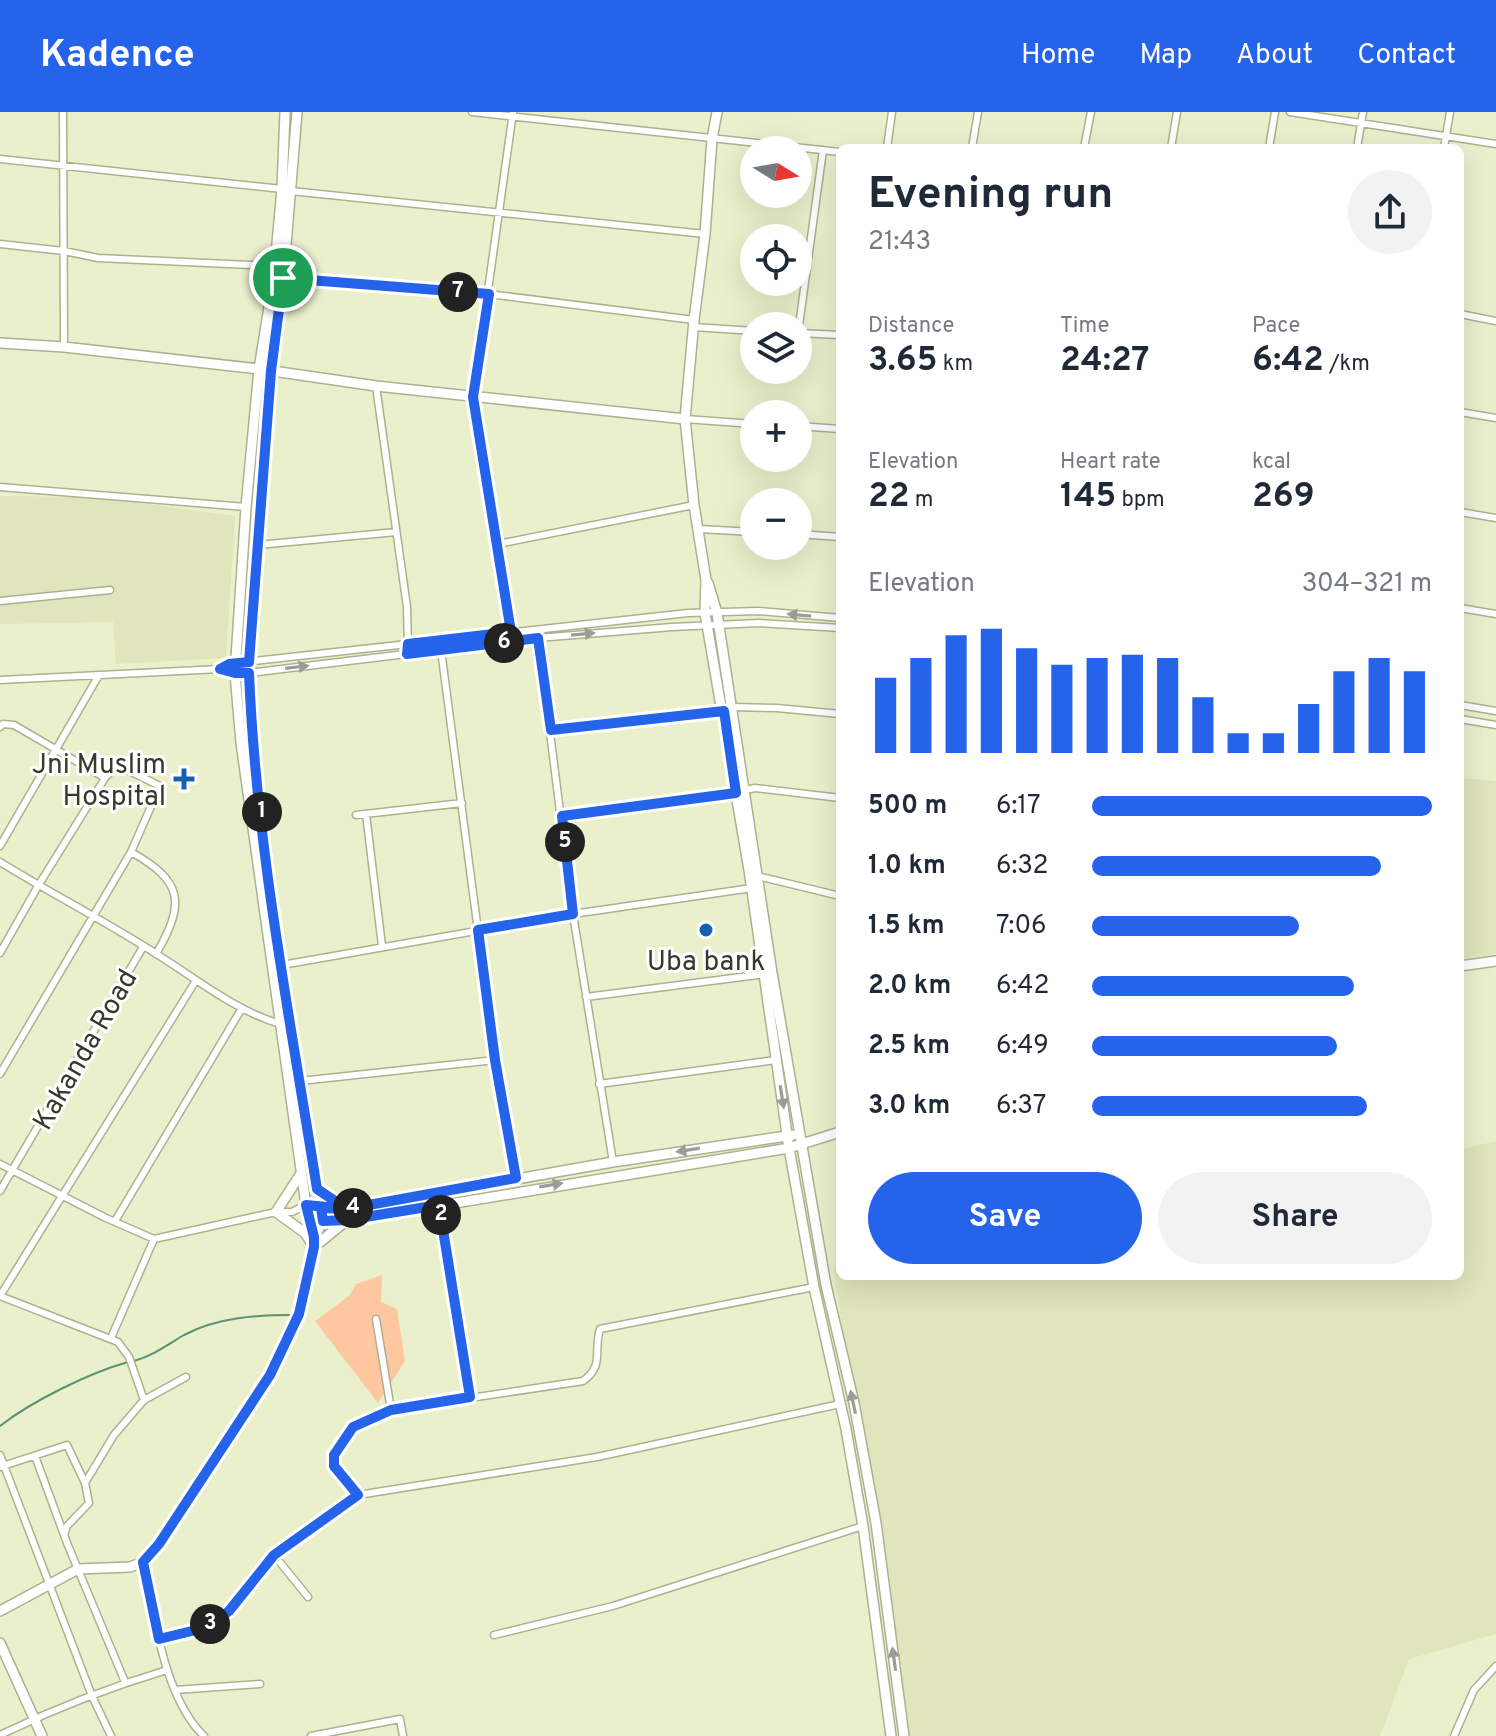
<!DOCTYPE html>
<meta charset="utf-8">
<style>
body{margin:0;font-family:Overpass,sans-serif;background:#f2f2f3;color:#1f2937;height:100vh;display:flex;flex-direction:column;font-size:30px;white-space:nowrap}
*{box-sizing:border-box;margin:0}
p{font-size:26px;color:#747a83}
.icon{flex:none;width:44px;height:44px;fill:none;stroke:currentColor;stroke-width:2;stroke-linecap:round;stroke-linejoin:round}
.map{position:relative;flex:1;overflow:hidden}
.details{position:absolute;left:836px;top:32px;width:628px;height:1136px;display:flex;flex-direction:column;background:#fff;border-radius:12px;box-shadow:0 8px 32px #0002}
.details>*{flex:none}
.needle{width:52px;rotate:101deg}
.controls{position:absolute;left:740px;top:24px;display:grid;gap:16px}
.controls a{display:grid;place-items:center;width:72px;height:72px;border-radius:50%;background:#fff;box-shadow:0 8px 32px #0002;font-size:40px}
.pin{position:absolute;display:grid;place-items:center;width:68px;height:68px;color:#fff;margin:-34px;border:4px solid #fff;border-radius:50%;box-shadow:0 2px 8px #0007}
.km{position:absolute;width:40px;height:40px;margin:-20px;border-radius:50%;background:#222;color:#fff;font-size:22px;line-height:40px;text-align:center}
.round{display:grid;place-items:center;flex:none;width:84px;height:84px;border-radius:42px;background:#f2f2f3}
.overview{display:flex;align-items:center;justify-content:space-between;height:136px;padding:0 32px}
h1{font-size:44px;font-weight:700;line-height:60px}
.stats{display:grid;grid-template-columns:repeat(3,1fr);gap:12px;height:136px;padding:8px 32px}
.stats div{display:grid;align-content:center}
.stats b{font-size:34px;font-weight:700}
.stats small{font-size:22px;font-weight:400}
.stats p{font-size:22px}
.chart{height:224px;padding:16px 32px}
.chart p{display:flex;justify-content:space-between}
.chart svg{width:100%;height:144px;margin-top:8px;stroke:#2563eb;stroke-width:6}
.primary-button{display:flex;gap:16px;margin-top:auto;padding:16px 32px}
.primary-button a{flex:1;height:92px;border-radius:48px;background:#2563eb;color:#fff;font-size:32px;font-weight:700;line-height:92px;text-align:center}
.primary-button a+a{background:#f2f2f3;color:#1f2937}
ul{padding:0 32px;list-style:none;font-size:26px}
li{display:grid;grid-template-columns:128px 96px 1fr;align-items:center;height:60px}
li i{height:20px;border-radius:10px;background:#2563eb}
header{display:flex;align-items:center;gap:48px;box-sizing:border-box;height:112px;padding:0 40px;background:#2563eb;color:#fff}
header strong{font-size:38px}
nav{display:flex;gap:44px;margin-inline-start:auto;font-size:28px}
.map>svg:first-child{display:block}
.built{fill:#e0e5bb}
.green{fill:#fec79f}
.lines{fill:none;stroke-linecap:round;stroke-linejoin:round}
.stream{stroke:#59927a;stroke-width:2}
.street-casing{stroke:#acb190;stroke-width:9}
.secondary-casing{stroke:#acb190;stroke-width:12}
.street{stroke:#fff;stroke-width:6}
.secondary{stroke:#fff;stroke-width:9}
.oneway{fill:#9b9c95}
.route-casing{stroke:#fff;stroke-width:16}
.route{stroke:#2563eb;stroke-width:10}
.poi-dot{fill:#1560af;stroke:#fff;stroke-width:3}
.labels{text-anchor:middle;stroke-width:6;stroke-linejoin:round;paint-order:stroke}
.poi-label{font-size:28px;fill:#37392b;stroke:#fff;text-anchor:end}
.street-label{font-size:28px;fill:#37392b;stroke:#fff}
</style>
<header>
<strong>Kadence</strong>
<nav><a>Home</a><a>Map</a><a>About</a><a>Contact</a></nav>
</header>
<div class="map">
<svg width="1496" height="1624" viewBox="0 0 1496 1624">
<rect width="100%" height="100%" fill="#eaefcc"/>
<path class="built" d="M0,384L95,385L235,404L226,546L116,552L113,510L0,512Z
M1460,666L1496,669V842L1460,847Z
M1496,1029V1522L1409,1547L1380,1624H901L833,1153L840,1152V1164H1460V1038Z"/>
<path class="green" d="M382,1163L381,1190L397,1197L405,1249L378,1291L315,1209L349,1184L356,1172Z"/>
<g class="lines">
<path class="stream" d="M134,1249C154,1243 167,1233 184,1223C218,1205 257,1203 294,1203
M0,1314C32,1289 89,1261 128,1250"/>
<g class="street-casing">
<path id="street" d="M63,0L64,235
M472,0L840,40
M1290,0L1496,32
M887,36L892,0
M972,36L978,0
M1084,36L1091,0
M1171,36L1177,0
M1269,36L1275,0
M1357,36L1363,0
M1444,36L1450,0
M0,47L282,77
M291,79L705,122
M0,132L64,139L98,146L274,154
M283,166L489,182L694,208
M1460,202L1496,209
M694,215L754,219
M798,221L823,38
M798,221L840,223
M376,274L407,495L408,536
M1460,300L1496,306
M685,307L754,312
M798,314L840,317
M0,375L246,395
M1460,400L1496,406
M699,417L754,420
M798,422L840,425
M498,432L694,393
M258,433L396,420
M0,489L110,478
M1460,496L1496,502
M511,520L473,285L513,0
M538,526L573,802L613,1050
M441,538L495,948L516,1066
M220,557L235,551L688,501L759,499L840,506
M0,568L220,557L235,561H249L538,526L672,515L759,511L840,516
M1460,593L1496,599
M732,595L777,596L840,602
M1460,607L1496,613
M0,615L3,612L14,613L105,666L117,653L160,674L131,740L0,962
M551,618L723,599
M745,678L755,676L840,686
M366,702L382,834
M356,703L462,691
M562,704L736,681
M0,734L99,563
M131,740C183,769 186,791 156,842
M0,750C52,782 107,810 158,843C198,868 234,898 280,912
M757,764L840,784
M0,841L38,774L105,666
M282,853L573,802L752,776
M586,885L765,862
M300,969L495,948
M599,972L776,948
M0,1052L106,1106L154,1127L276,1100H292L306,1093
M0,1079L143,835
M439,1093L470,1285
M115,1109L242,896
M0,1184L195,870
M0,1184L118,1230L129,1245L144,1288
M376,1207L391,1298
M111,1226L154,1127
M0,1343L92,1584L111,1624
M35,1344L67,1431L125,1570
M0,1355L67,1333L85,1371L89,1391L67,1414L64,1423
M85,1371L114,1323L144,1288L186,1265
M358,1383L334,1354V1343L353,1315L391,1298L583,1269C605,1253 593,1239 600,1217L814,1175
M274,1443L308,1485
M143,1450C154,1502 164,1586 204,1624
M494,1523L613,1494L863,1414
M159,1527L200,1517L215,1509L229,1499L274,1443L358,1383L597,1345L840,1292
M175,1578L260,1572
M0,1623C54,1597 110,1575 167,1558
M311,1624L400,1607L403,1624
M1454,1624L1474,1578L1496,1554"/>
</g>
<g class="secondary-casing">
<path id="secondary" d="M297,0L284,157L271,259L249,550L252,617L273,796L323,1109L314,1125
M717,0L712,27L705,122L694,208L685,307L694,393L706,468L705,501L749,758L789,1036L814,1175L846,1317L863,1414L891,1624
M0,231L64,235L259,257L376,274L685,307
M708,471L717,501L772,861L826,1173L854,1291L876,1411L904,1624
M1460,854L1496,849
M300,1063L276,1100L305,1121L314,1135L347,1108
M317,1077L344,1095
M318,1095L347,1097L613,1050L793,1023
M320,1108H347L407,1099L789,1036L840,1020
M0,1499L78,1457L130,1455L143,1450L159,1432L270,1263L299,1202L314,1135V1125L308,1107L241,631L235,561L246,395L259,257L274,164L282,77L285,0
M0,1531L42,1624"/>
</g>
<use href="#street" class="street"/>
<use href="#secondary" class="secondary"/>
</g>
<defs><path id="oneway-solid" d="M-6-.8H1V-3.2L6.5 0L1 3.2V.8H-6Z" transform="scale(2)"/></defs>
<g class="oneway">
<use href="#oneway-solid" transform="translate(799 503) rotate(-175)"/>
<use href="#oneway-solid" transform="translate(583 522) rotate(-5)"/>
<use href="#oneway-solid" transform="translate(297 555) rotate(-7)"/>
<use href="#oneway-solid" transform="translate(782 985) rotate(81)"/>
<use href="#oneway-solid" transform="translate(688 1038) rotate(171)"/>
<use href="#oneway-solid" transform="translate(551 1073) rotate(-9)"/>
<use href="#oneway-solid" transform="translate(853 1290) rotate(-102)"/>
<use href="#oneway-solid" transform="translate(894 1547) rotate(-98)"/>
</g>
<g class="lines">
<g class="route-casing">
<path id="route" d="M283,166L271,259L249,550L229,552L220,557L235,561H249C256,734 290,906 317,1077L347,1097L321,1096L323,1109L347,1108L439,1093L470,1285L391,1298L353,1315L334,1343V1354L358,1383L274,1443L229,1499L215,1509L200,1517L159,1527L143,1450L159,1432L270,1263L299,1202L314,1135V1125L306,1093L347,1097L516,1066L495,948L478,818L573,802L562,704L736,681L724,599L551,618L538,526L407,542L408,532L511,520L473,285L489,182L283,166"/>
</g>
<use href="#route" class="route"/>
</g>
<g class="poi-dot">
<path d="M180 655h8v8h8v8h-8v8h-8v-8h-8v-8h8z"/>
<circle cx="706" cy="818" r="8"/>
</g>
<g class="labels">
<g class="poi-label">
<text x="166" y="661">Jni Muslim<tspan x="166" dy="32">Hospital</tspan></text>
<text x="706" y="858" text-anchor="middle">Uba bank</text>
</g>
<g class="street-label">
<text transform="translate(84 937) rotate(-60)" y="10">Kakanda Road</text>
</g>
</g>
</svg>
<div class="controls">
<a><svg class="needle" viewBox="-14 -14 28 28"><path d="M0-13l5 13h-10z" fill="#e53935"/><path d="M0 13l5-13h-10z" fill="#747a83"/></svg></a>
<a><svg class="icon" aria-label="locate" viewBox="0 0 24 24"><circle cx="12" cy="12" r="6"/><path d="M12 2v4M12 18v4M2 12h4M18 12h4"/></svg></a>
<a><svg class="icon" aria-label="layers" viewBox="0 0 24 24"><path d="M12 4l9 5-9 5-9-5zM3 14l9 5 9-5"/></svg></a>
<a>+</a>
<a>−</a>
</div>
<div class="pin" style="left:283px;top:166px;background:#1e9e55"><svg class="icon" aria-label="arrive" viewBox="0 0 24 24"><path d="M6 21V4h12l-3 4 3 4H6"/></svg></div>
<b class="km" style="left:262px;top:700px">1</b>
<b class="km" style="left:441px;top:1103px">2</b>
<b class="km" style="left:210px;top:1512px">3</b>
<b class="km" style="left:353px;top:1096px">4</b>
<b class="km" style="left:565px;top:730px">5</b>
<b class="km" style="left:504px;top:531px">6</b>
<b class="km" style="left:458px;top:180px">7</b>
<section class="details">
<div class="overview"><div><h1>Evening run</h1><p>21:43</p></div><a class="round"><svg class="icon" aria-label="share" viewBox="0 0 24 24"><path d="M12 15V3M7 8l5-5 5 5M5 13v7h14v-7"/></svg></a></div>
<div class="stats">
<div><p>Distance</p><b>3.65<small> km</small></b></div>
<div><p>Time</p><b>24:27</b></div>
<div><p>Pace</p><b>6:42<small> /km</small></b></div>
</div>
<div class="stats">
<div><p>Elevation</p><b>22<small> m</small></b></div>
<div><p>Heart rate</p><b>145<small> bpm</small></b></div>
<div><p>kcal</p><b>269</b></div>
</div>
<div class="chart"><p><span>Elevation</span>304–321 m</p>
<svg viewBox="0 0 160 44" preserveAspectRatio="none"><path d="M5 44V21M15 44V15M25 44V8M35 44V6M45 44V12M55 44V17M65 44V15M75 44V14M85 44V15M95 44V27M105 44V38M115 44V38M125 44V29M135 44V19M145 44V15M155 44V19"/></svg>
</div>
<ul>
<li><b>500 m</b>6:17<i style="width:100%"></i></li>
<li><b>1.0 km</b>6:32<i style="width:85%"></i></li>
<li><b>1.5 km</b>7:06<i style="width:61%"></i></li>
<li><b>2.0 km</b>6:42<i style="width:77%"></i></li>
<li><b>2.5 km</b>6:49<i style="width:72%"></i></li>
<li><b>3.0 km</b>6:37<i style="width:81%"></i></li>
</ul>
<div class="primary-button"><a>Save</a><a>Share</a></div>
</section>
</div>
